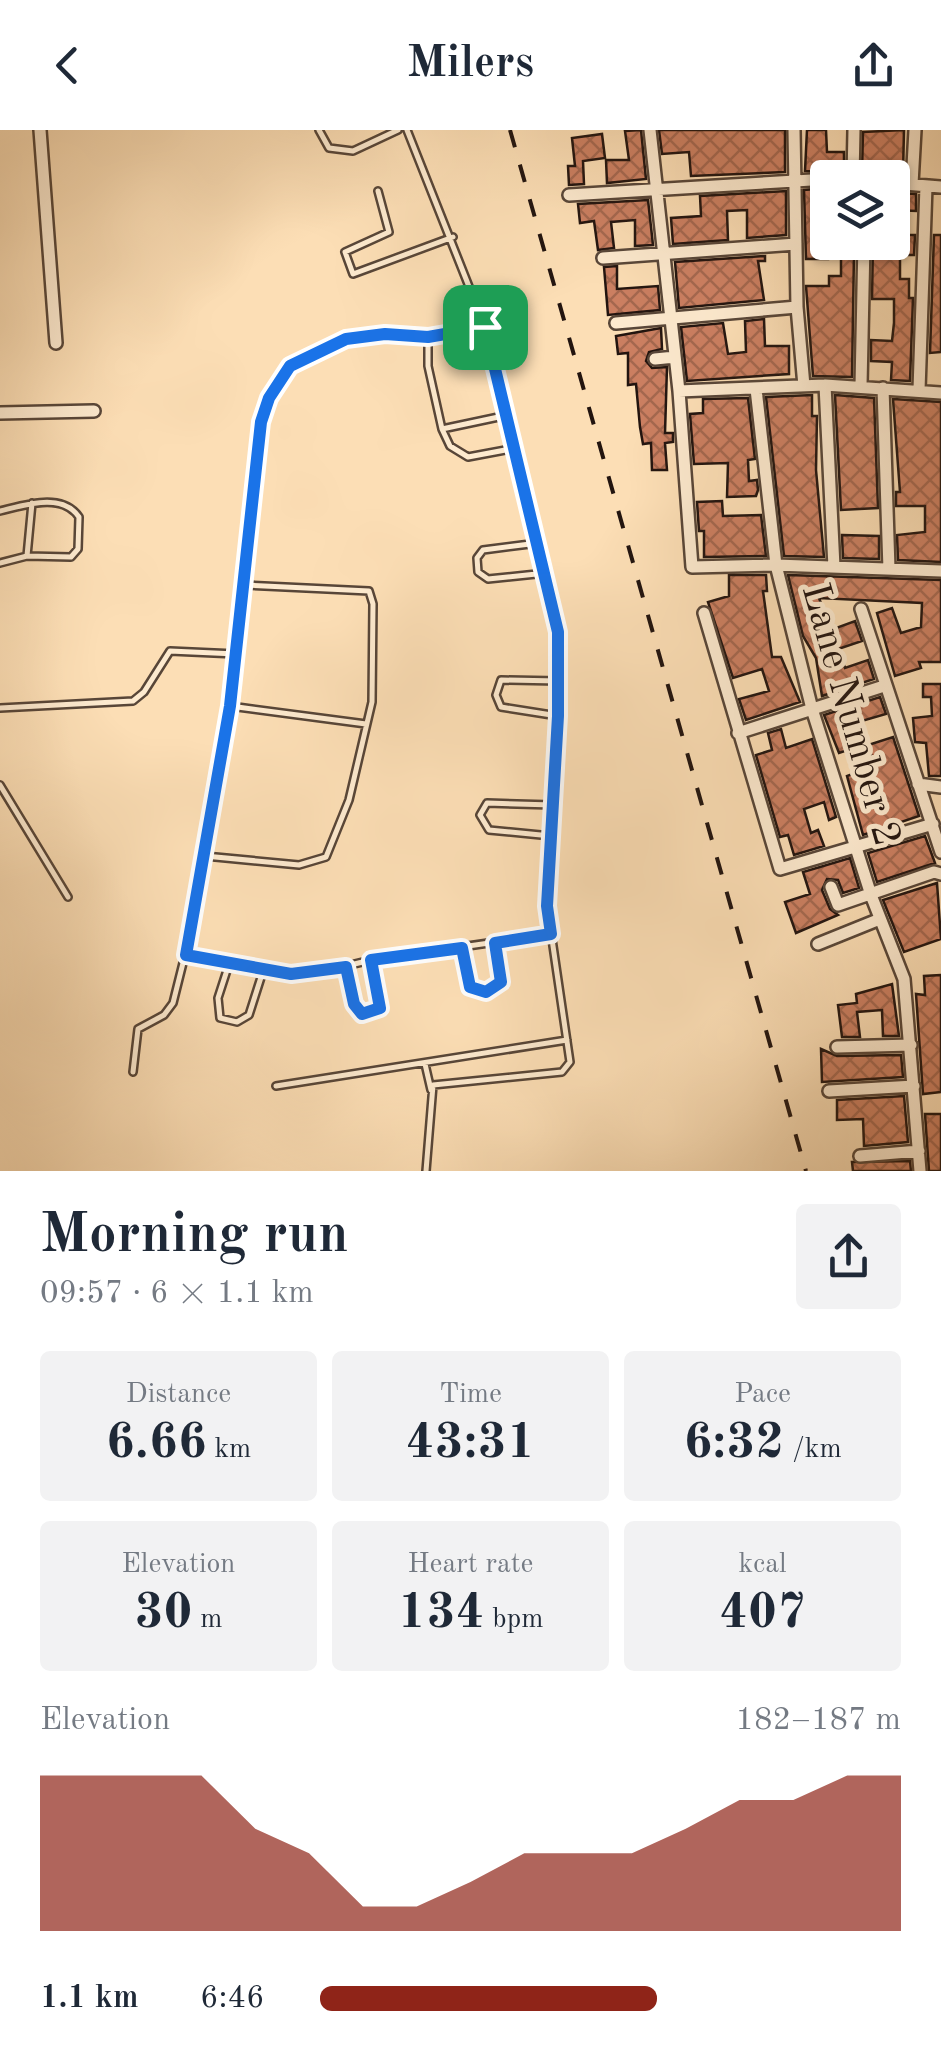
<!DOCTYPE html>
<meta charset="utf-8">
<style>
body{margin:0;font-family:"Old Standard TT",serif;background:#f2f2f3;color:#1f2937;height:100vh;display:flex;flex-direction:column;font-size:38px;white-space:nowrap}
*{box-sizing:border-box;margin:0}
p{font-size:32px;color:#747a83}
.icon{flex:none;width:55px;height:55px;fill:none;stroke:currentColor;stroke-width:2;stroke-linecap:round;stroke-linejoin:round}
.map{position:relative;height:1041px;overflow:hidden}
.drawer{display:flex;flex-direction:column;background:#fff;flex:1}
.drawer>*{flex:none}
.buttons{position:absolute;left:810px;top:30px;display:grid;gap:20px}
.buttons a{display:grid;place-items:center;width:100px;height:100px;border-radius:10px;background:#fff;box-shadow:0 2px 8px #0004;font-size:50px}
.pin{position:absolute;display:grid;place-items:center;width:85px;height:85px;color:#fff;margin:-42px;border-radius:20px;box-shadow:0 5px 15px #0006}
.round{display:grid;place-items:center;flex:none;width:105px;height:105px;border-radius:10px;background:#f2f2f3}
.head{display:flex;align-items:center;justify-content:space-between;height:170px;padding:0 40px}
h1{font-size:55px;font-weight:600;line-height:75px}
.metrics{display:grid;grid-template-columns:repeat(3,1fr);gap:15px;height:170px;padding:10px 40px}
.metrics div{display:grid;align-content:center;border-radius:10px;background:#f2f2f3;text-align:center}
.metrics b{font-size:50px;font-weight:600}
.metrics small{font-size:28px;font-weight:400}
.metrics p{font-size:28px}
.chart{height:280px;padding:20px 40px}
.chart p{display:flex;justify-content:space-between}
.chart svg{width:100%;height:180px;margin-top:10px;fill:#8f2418;opacity:.7}
ul{padding:0 40px;list-style:none;font-size:32px}
li{display:grid;grid-template-columns:160px 120px 1fr;align-items:center;height:75px}
li i{height:25px;border-radius:12px;background:#8f2418}
header{display:flex;justify-content:space-between;align-items:center;height:130px;padding:0 40px;background:#fff;font-size:45px;font-weight:600}
.map>svg:first-child{display:block}
.building{fill:url(#building-cross-hatch);stroke:#22140f;stroke-width:2.5}
.lines{fill:none;stroke-linecap:round;stroke-linejoin:round}
.lane-casing{stroke:#584638;stroke-width:10}
.street-casing{stroke:#584638;stroke-width:16}
.lane{stroke:#fdeacf;stroke-width:5}
.street{stroke:#fdeacf;stroke-width:11}
.rail{stroke:#22140f;stroke-width:4;stroke-dasharray:18 18;stroke-linecap:butt}
.route-casing{stroke:#fff;stroke-width:20}
.route{stroke:#1a73e8;stroke-width:12}
.labels{text-anchor:middle;stroke-width:10;stroke-linejoin:round;paint-order:stroke}
.street-label{font-size:40px;fill:#22140f;stroke:#fdeacf}
</style>
<header><svg class="icon" aria-label="back" viewBox="0 0 24 24"><path d="M15 5l-7 7 7 7"/></svg>Milers<svg class="icon" aria-label="share" viewBox="0 0 24 24"><path d="M12 15V3M7 8l5-5 5 5M5 13v7h14v-7"/></svg></header>
<div class="map">
<svg width="941" height="1041" viewBox="0 0 941 1041">
<defs>
<pattern id="building-cross-hatch" width="8" height="8" patternUnits="userSpaceOnUse" patternTransform="scale(2.5)"><rect width="8" height="8" fill="#cb7f61"/><path d="M0 0l8 8M0 8l8-8" fill="none" stroke="#a4674e"/></pattern>
</defs>
<rect width="100%" height="100%" fill="#fcdeb5"/>
<filter id="stains"><feTurbulence type="fractalNoise" baseFrequency=".002" numOctaves="4"/><feColorMatrix values="0 0 0 0 .2 0 0 0 0 .09 0 0 0 0 .02 0 0 0 .5 -.17"/></filter>
<radialGradient id="worn" r=".72"><stop offset=".6" stop-color="#630" stop-opacity="0"/><stop offset="1" stop-color="#630" stop-opacity=".3"/></radialGradient>
<path class="building" d="M641,0L646,49L607,53L606,30H629L625,1Z
M659,0H785V42L691,46L689,22L662,24Z
M807,0H826L827,22H844V42L805,41Z
M904,0L903,44L862,42L863,2Z
M602,4L605,28L583,31L584,54L569,55L568,36H575L572,8Z
M826,58L828,129H806L804,60Z
M786,61V105L747,108V80L727,81L728,110L673,114L671,88L701,86L700,66Z
M896,63L916,64V81L895,80Z
M648,70L653,115L635,116V90L611,92L614,118L598,120L594,91L580,93L578,74Z
M892,105H915L914,125H900V149H909V168H913L910,251L891,250L892,232L871,231V210L892,211L894,193V169H872L873,112H892Z
M934,105H941V222L930,223Z
M841,123H854L852,247L813,246L806,156H829V146H841Z
M765,126V131H758L764,170L679,178L675,132Z
M617,136V159L658,156L660,180L608,185L604,137Z
M764,189L765,216H789V244L687,251L681,197L723,193L728,224L746,222L745,191Z
M661,198L662,219L649,222L646,231L652,238L667,237L665,303H673V312L665,313L667,340H652L651,313L643,314L640,297L636,254L628,255V223L618,224L616,206Z
M812,265V286H817L816,340L824,427L784,426L766,267Z
M835,265L874,268L878,378L841,380Z
M748,268L755,329L748,330L749,351L757,350L758,360L756,366L727,367L728,333L694,334L690,284L703,283V269Z
M893,269L941,272V432L898,430L897,405L925,402V376H896V362H900Z
M722,371L723,386L761,385L766,426L704,427V401H699L697,372Z
M842,405L879,406V429L843,428Z
M729,445H766L767,461H763L772,527H781L800,572L746,590L739,569L769,561L762,539L733,548L708,472L729,466Z
M788,445L941,450V532H919L921,538L895,546L877,483L892,478L901,503L921,497L922,473L819,468L831,500L855,491L862,511L838,519L845,538L868,530L874,549L822,566L816,528L803,506Z
M923,554H941V646H929L926,613L915,612L913,588L932,586L931,567H923Z
M880,567L886,584L858,592L866,614L839,623L824,585Z
M781,599L786,618L812,609L836,687L829,690L824,672L804,679L811,703L818,700L824,716L794,725L788,705L780,707L756,625L772,620L768,603Z
M893,607L919,686L863,705L847,646L875,636L868,615Z
M925,706L935,733L877,752L868,723Z
M850,728L859,758L843,763L838,750L827,749L822,760L830,779L838,785L796,803L785,772L810,764L803,742Z
M937,753L941,809L904,822L883,770Z
M941,845V962L923,964L916,864L925,865L924,846Z
M892,854L899,906H883L882,880L857,882L860,907H842L838,875L857,873L856,864Z
M821,919L837,926L901,925L903,947L822,952Z
M904,966L908,1012L864,1016L863,989L837,990V970Z
M925,984H941V1041H929Z
M910,1031L911,1041H853L852,1032Z"/>
<g class="lines">
<g class="lane-casing">
<path id="lane" d="M319,0L329,18L353,21L398,0
M407,0L485,197L558,503V586L547,775L570,932L562,942L433,955L426,1041
M378,61L389,102L345,122L353,144L453,107
M428,209V236L442,299
M508,285L442,299L450,316L468,327L516,318
M0,381C25,375 62,362 79,387L78,419L71,427L27,426L0,433
M538,413L483,420L477,428L478,442L488,449L546,443
M27,426L32,373
M230,576L366,594
M0,578L133,571L144,562L170,521L236,524
M558,586L501,577L496,565L501,550L559,551
M0,655L68,767
M551,706L489,700L480,685L487,673L553,675
M205,726L299,735L326,727L349,670L372,572L373,474L369,461L246,455
M462,818L471,857L486,862L501,852L495,813
M185,825L291,844L317,843L371,830L551,804
M229,834L218,868L220,888L237,892L249,885L264,838
M346,837L357,881L376,882L380,873L371,830
M425,934L431,960
M133,942L138,899L164,885L173,873L185,825L230,576L261,292C292,178 399,218 485,197
M276,956L567,910"/>
</g>
<g class="street-casing">
<path id="street" d="M40,0L56,213
M650,0L679,261L692,437L776,435L941,441
M794,0L797,177L804,256
M853,48L854,0
M892,53L941,57
M912,54L915,0
M569,65L828,49
M603,128L796,114
M616,193L797,177
M655,229L675,227
M825,255L834,437
M861,256L864,112
M883,258L889,439
M756,259L776,435L812,579L871,765L904,849L920,1041
M919,260L926,56
M679,261L825,255L941,263
M0,283L94,281
M861,479L941,722
M704,483L780,739L933,694
M738,603L884,556
M918,654L941,657
M831,757L838,775L934,742L941,744
M818,814L880,789
M837,917L911,915
M829,961L914,956
M860,1026L919,1021"/>
</g>
<use href="#lane" class="lane"/>
<use href="#street" class="street"/>
<path class="rail" d="M510,0L806,1041"/>
</g>
<g class="lines">
<g class="route-casing">
<path id="route" d="M485,197L558,502V586L547,776L551,804L495,813L501,852L486,862L470,857L462,818L371,830L380,878L362,884L354,874L346,837L291,844L186,825L230,576L261,292L269,268L290,236L346,209L385,204L428,207Z"/>
</g>
<use href="#route" class="route"/>
</g>
<g class="labels">
<g class="street-label">
<text transform="translate(853 584) rotate(74)" y="14">Lane Number 2</text>
</g>
</g>
<rect width="100%" height="100%" filter="url(#stains)"/>
<rect width="100%" height="100%" fill="url(#worn)"/>
</svg>
<div class="buttons">
<a><svg class="icon" aria-label="layers" viewBox="0 0 24 24"><path d="M12 4l9 5-9 5-9-5zM3 14l9 5 9-5"/></svg></a>
</div>
<div class="pin" style="left:485px;top:197px;background:#1e9e55"><svg class="icon" aria-label="arrive" viewBox="0 0 24 24"><path d="M6 21V4h12l-3 4 3 4H6"/></svg></div>
</div>
<section class="drawer">
<div class="head"><div><h1>Morning run</h1><p>09:57 · 6 × 1.1 km</p></div><a class="round"><svg class="icon" aria-label="share" viewBox="0 0 24 24"><path d="M12 15V3M7 8l5-5 5 5M5 13v7h14v-7"/></svg></a></div>
<div class="metrics">
<div><p>Distance</p><b>6.66<small> km</small></b></div>
<div><p>Time</p><b>43:31</b></div>
<div><p>Pace</p><b>6:32<small> /km</small></b></div>
</div>
<div class="metrics">
<div><p>Elevation</p><b>30<small> m</small></b></div>
<div><p>Heart rate</p><b>134<small> bpm</small></b></div>
<div><p>kcal</p><b>407</b></div>
</div>
<div class="chart"><p><span>Elevation</span>182–187 m</p>
<svg viewBox="0 0 160 44" preserveAspectRatio="none"><path d="M0 44V6L10 6L20 6L30 6L40 19L50 25L60 38L70 38L80 32L90 25L100 25L110 25L120 19L130 12L140 12L150 6L160 6V44z"/></svg>
</div>
<ul>
<li><b>1.1 km</b>6:46<i style="width:58%"></i></li>
</ul>
</section>
